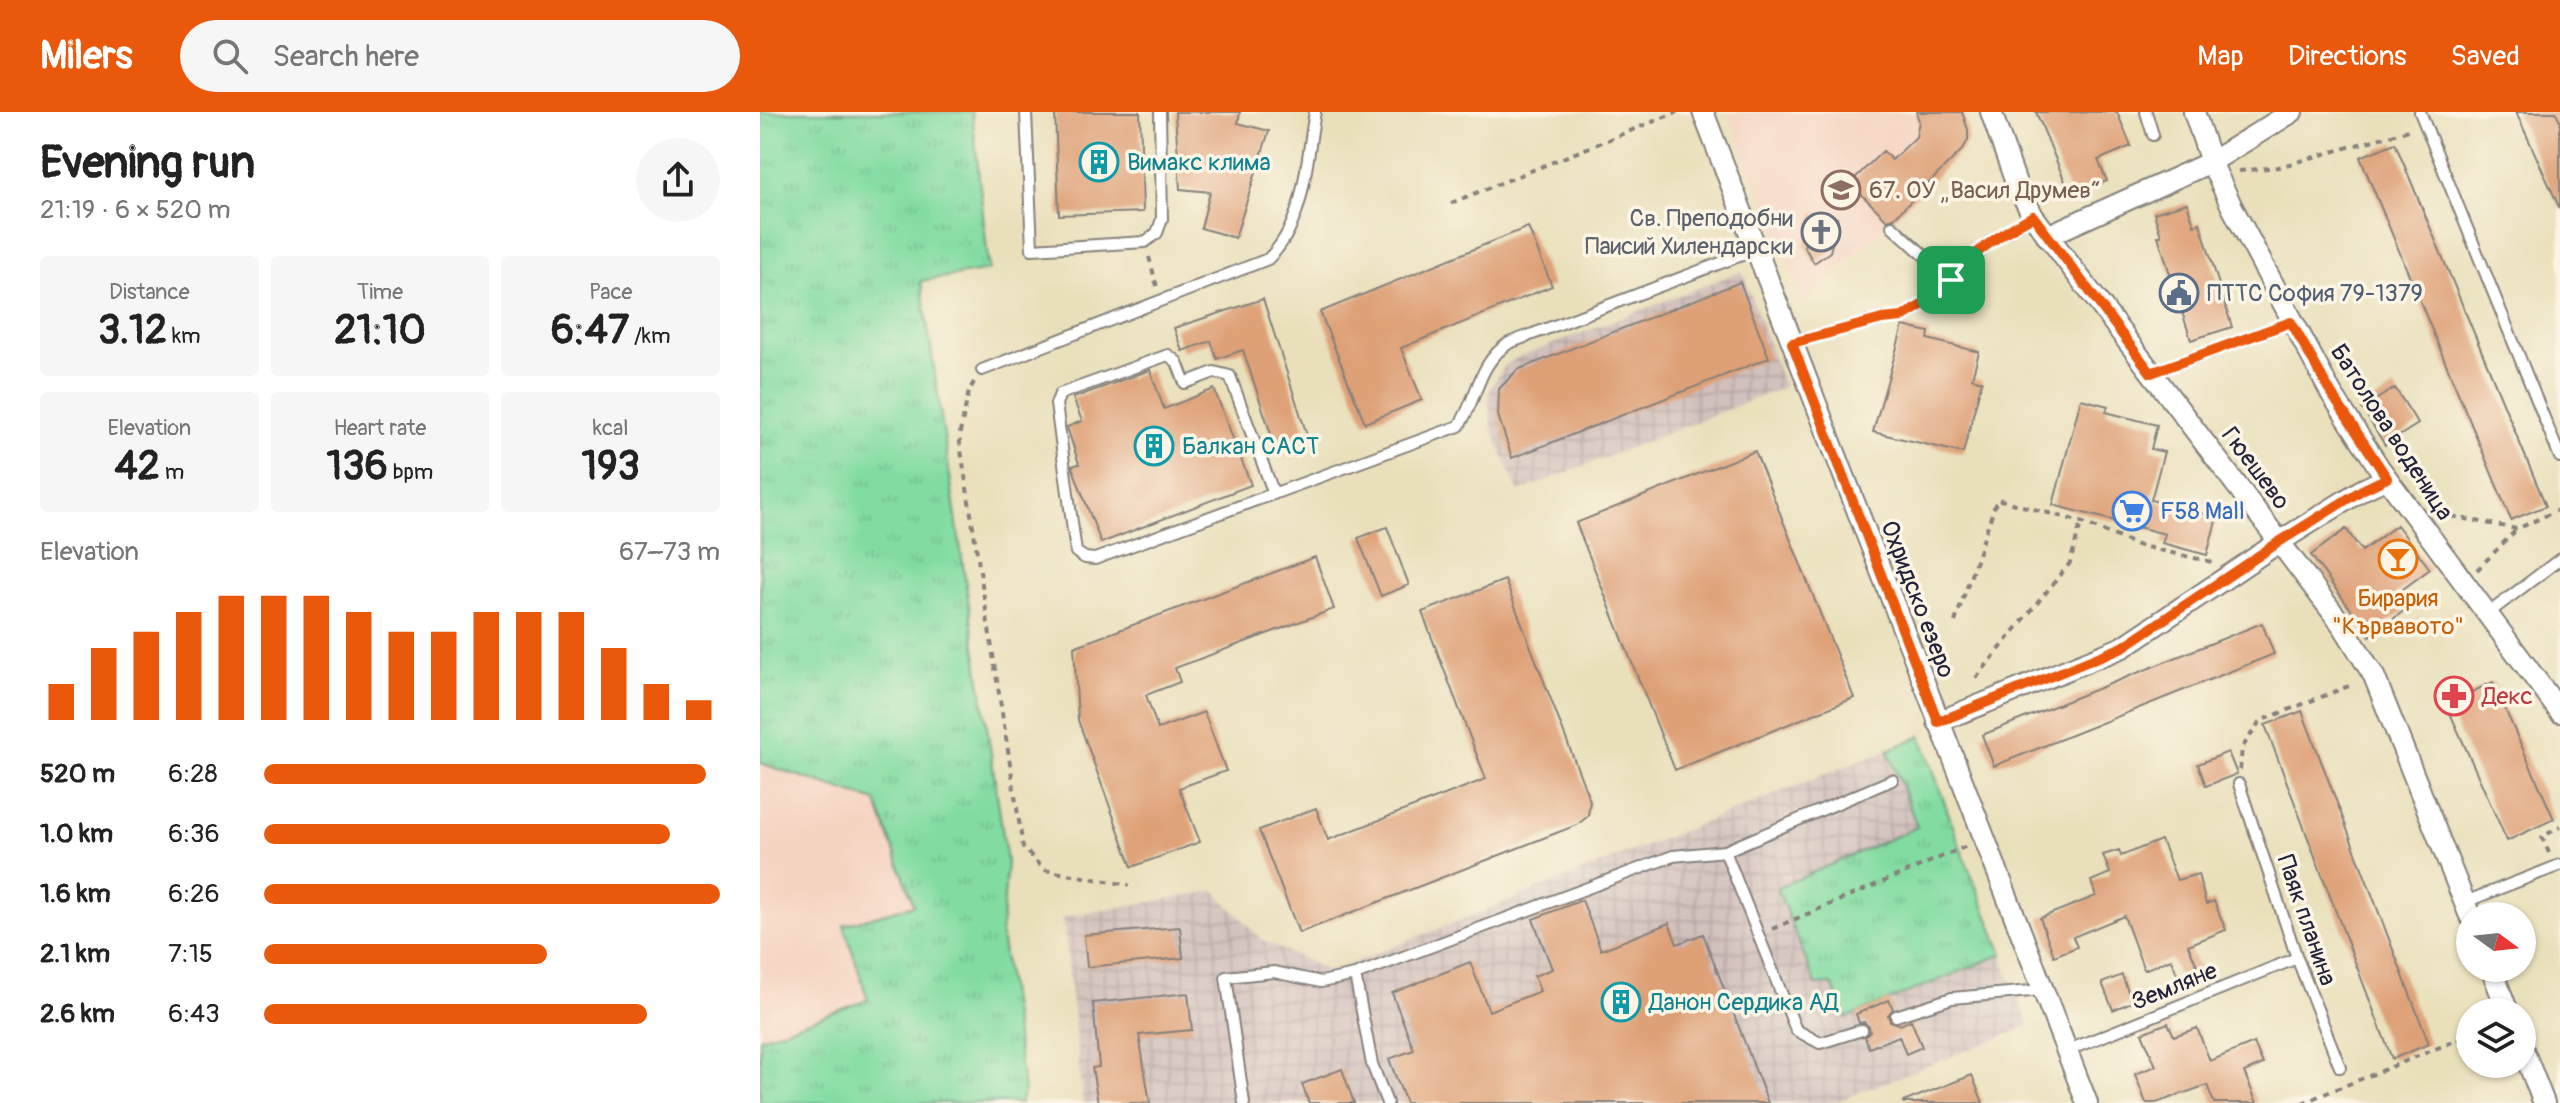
<!DOCTYPE html>
<meta charset="utf-8">
<style>
body{margin:0;font-family:Pangolin,sans-serif;background:#f6f6f6;color:#222;height:100vh;display:flex;flex-direction:column;font-size:30px;white-space:nowrap}
*{box-sizing:border-box;margin:0}
p{font-size:26px;color:#767676}
.icon{flex:none;width:44px;height:44px;fill:none;stroke:currentColor;stroke-width:2;stroke-linecap:round;stroke-linejoin:round}
.map{position:relative;flex:1;overflow:hidden}
.panel{display:flex;flex-direction:column;background:#fff;width:760px}
.panel>*{flex:none}
.needle{width:52px;rotate:105deg}
.tools{position:absolute;left:1696px;top:790px;display:grid;gap:16px}
.tools a{display:grid;place-items:center;width:80px;height:80px;border-radius:50%;background:#fff;box-shadow:0 2px 6px #0004;font-size:40px}
.pin{position:absolute;display:grid;place-items:center;width:68px;height:68px;color:#fff;margin:-34px;border-radius:16px;box-shadow:0 4px 12px #0006}
.round{display:grid;place-items:center;flex:none;width:84px;height:84px;border-radius:42px;background:#f6f6f6}
.summary{display:flex;align-items:center;justify-content:space-between;height:136px;padding:0 40px}
h1{font-size:44px;font-weight:700;line-height:60px}
.figures{display:grid;grid-template-columns:repeat(3,1fr);gap:12px;height:136px;padding:8px 40px}
.figures div{display:grid;align-content:center;border-radius:8px;background:#f6f6f6;text-align:center}
.figures b{font-size:40px;font-weight:700}
.figures small{font-size:22px;font-weight:400}
.figures p{font-size:22px}
.chart{height:224px;padding:16px 40px}
.chart p{display:flex;justify-content:space-between}
.chart svg{width:100%;height:144px;margin-top:8px;stroke:#ea580c;stroke-width:6}
ul{padding:0 40px;list-style:none;font-size:26px}
li{display:grid;grid-template-columns:128px 96px 1fr;align-items:center;height:60px}
li i{height:20px;border-radius:10px;background:#ea580c}
header{display:flex;align-items:center;gap:48px;box-sizing:border-box;height:112px;padding:0 40px;background:#ea580c;color:#fff}
header strong{font-size:38px}
nav{display:flex;gap:44px;margin-inline-start:auto;font-size:28px}
.search{width:560px;height:72px;background:#f6f6f6;display:flex;align-items:center;gap:20px;box-sizing:border-box;padding:0 28px;border-radius:44px;color:#767676;font-size:30px}
main{display:flex;flex:1;min-height:0}
.map>svg:first-child{display:block}
.built{fill:#f5d3c1}
.industrial{fill:url(#industrial-grid)}
.grass{fill:url(#grass-tufts);stroke:#527f6e;stroke-width:2}
.building{fill:#dea077}
.lines{fill:none;stroke-linecap:round;stroke-linejoin:round}
.lane-casing{stroke:#86817b;stroke-width:14}
.street-casing{stroke:#86817b;stroke-width:24}
.path{stroke:#86817b;stroke-width:4;stroke-dasharray:6 6;stroke-linecap:butt}
.lane{stroke:#fff;stroke-width:10}
.street{stroke:#fff;stroke-width:20}
.route-casing{stroke:#fff;stroke-width:16}
.route{stroke:#ea580c;stroke-width:10}
.labels{text-anchor:middle;stroke-width:7;stroke-linejoin:round;paint-order:stroke}
.culture-label{font-size:24px;fill:#0d838f;stroke:#fcf5e5;text-anchor:start}
.education-label{font-size:24px;fill:#785e54;stroke:#fcf5e5;text-anchor:start}
.worship-label{font-size:24px;fill:#5b616d;stroke:#fcf5e5;text-anchor:end}
.service-label{font-size:24px;fill:#4e5e75;stroke:#fcf5e5;text-anchor:start}
.street-label{font-size:24px;fill:#22223b;stroke:#fcf5e5}
.shop-label{font-size:24px;fill:#366cbe;stroke:#fcf5e5;text-anchor:start}
.food-label{font-size:24px;fill:#c56008;stroke:#fcf5e5}
.health-label{font-size:24px;fill:#be3a42;stroke:#fcf5e5;text-anchor:start}
</style>
<header>
<strong>Milers</strong>
<div class="search"><svg class="icon" aria-label="search" viewBox="0 0 24 24"><circle cx="10" cy="10" r="6"/><path d="M15 15l6 6"/></svg>Search here</div>
<nav><a>Map</a><a>Directions</a><a>Saved</a></nav>
</header>
<main>
<section class="panel">
<div class="summary"><div><h1>Evening run</h1><p>21:19 · 6 × 520 m</p></div><a class="round"><svg class="icon" aria-label="share" viewBox="0 0 24 24"><path d="M12 15V3M7 8l5-5 5 5M5 13v7h14v-7"/></svg></a></div>
<div class="figures">
<div><p>Distance</p><b>3.12<small> km</small></b></div>
<div><p>Time</p><b>21:10</b></div>
<div><p>Pace</p><b>6:47<small> /km</small></b></div>
</div>
<div class="figures">
<div><p>Elevation</p><b>42<small> m</small></b></div>
<div><p>Heart rate</p><b>136<small> bpm</small></b></div>
<div><p>kcal</p><b>193</b></div>
</div>
<div class="chart"><p><span>Elevation</span>67–73 m</p>
<svg viewBox="0 0 160 44" preserveAspectRatio="none"><path d="M5 44V33M15 44V22M25 44V17M35 44V11M45 44V6M55 44V6M65 44V6M75 44V11M85 44V17M95 44V17M105 44V11M115 44V11M125 44V11M135 44V22M145 44V33M155 44V38"/></svg>
</div>
<ul>
<li><b>520 m</b>6:28<i style="width:97%"></i></li>
<li><b>1.0 km</b>6:36<i style="width:89%"></i></li>
<li><b>1.6 km</b>6:26<i style="width:100%"></i></li>
<li><b>2.1 km</b>7:15<i style="width:62%"></i></li>
<li><b>2.6 km</b>6:43<i style="width:84%"></i></li>
</ul>
</section>
<div class="map">
<svg width="1800" height="991" viewBox="0 0 1800 991">
<defs>
<pattern id="industrial-grid" width="8" height="8" patternUnits="userSpaceOnUse" patternTransform="scale(2)"><rect width="8" height="8" fill="#d1c0bc"/><path d="M0 4h8M4 0v8" fill="none" stroke="#b3a5a2"/></pattern>
<pattern id="grass-tufts" width="24" height="20" patternUnits="userSpaceOnUse" patternTransform="scale(2)"><rect width="24" height="20" fill="#82dca2"/><path d="M3 7l-1-3M5 7V3M7 7l1-3M15 17l-1-3M17 17v-4M19 17l1-3" fill="none" stroke="#70bc8c"/></pattern>
</defs>
<rect width="100%" height="100%" fill="#fcf5e5"/>
<filter id="ink" filterUnits="userSpaceOnUse"><feTurbulence type="fractalNoise" baseFrequency=".0125" numOctaves="2"/><feDisplacementMap in="SourceGraphic" scale="16" xChannelSelector="R" yChannelSelector="G"/><feConvolveMatrix kernelMatrix="1 2 1 2 8 2 1 2 1" color-interpolation-filters="sRGB"/></filter>
<filter id="wash" filterUnits="userSpaceOnUse"><feTurbulence type="fractalNoise" baseFrequency=".006" numOctaves="4" result="noise"/><feDisplacementMap in="SourceGraphic" scale="32" xChannelSelector="R" yChannelSelector="G"/><feGaussianBlur stdDeviation="1.8" result="paint"/><feColorMatrix in="noise" values="0 0 0 0 0 0 0 0 0 0 0 0 0 0 0 0 0 1.4 0 .05"/><feComposite in="paint" operator="in"/></filter>
<g filter="url(#wash)">
<rect width="100%" height="100%" fill="#e9e0bb"/>
<path class="built" d="M968,0H1202L1208,18V28L1203,37L1129,111L1043,191Z
M0,651L116,689L154,794L109,889L0,926Z"/>
<path class="industrial" d="M982,159L1024,275L758,380L732,316L729,290L730,276L745,253L757,246Z
M1161,624L1201,737L1269,914L1072,991H323L303,805L455,779L501,827L570,860Z"/>
<path class="grass" d="M0,0H212L229,158L161,169L247,750L241,823L264,979L260,991H0V926L108,888L84,813L154,793L116,689L0,651Z
M1161,624L1201,737L1243,842L1086,906L1072,872L1056,873L1017,776L1157,715L1128,638Z"/>
<g id="blocks">
<path class="building" d="M295,0H380L383,100L299,103Z
M415,0H480L478,11L509,19L475,126L441,116L450,80L420,77Z
M1156,0H1202L1208,18V28L1203,37L1134,106L1127,108L1090,71L1123,39L1132,48L1156,25L1159,9Z
M1276,0H1357L1371,34L1338,48L1347,69L1311,84Z
M1756,0H1796L1800,9V97Z
M1635,31L1786,394L1751,408L1600,45Z
M1427,91L1434,113L1440,111L1472,215L1431,228L1398,124H1401L1394,101Z
M1054,101L1077,106V113L1070,140L1054,151L1044,134Z
M768,115L792,174L641,236L662,288L605,311L560,200Z
M980,170L1009,246L752,346L738,303L739,277L757,258Z
M503,187L548,326L516,337L483,238L457,247L451,229L422,239L414,216Z
M1143,214L1169,220L1168,227L1219,240L1212,266L1222,269L1203,341L1113,320Z
M390,258L404,297L454,277L491,373L341,431L313,357L312,354L319,352L307,315L322,309L313,286Z
M1635,276L1658,312L1625,333L1602,296Z
M1321,287L1348,294L1346,300L1397,313L1391,337L1404,340L1391,388L1457,405L1447,443L1402,431L1405,422L1293,393Z
M995,339L1094,586L915,658L816,411Z
M1637,413L1670,457L1635,483L1645,498L1610,524L1551,443L1586,417L1602,439Z
M627,415L649,473L621,484L598,426Z
M555,445L574,497L415,556L420,570L386,583L398,617L444,600L466,659L419,676L440,730L372,755L318,608L314,535Z
M745,468L830,689L828,704L817,713L539,821L499,718L556,696L568,728L726,667L662,500Z
M1502,511L1514,542L1234,654L1222,623Z
M1733,570L1794,707L1747,729L1686,592Z
M1542,599L1669,932L1632,947L1505,613Z
M1468,640L1477,662L1446,674L1438,652Z
M1401,728L1417,768L1438,762L1446,792L1454,789L1466,818L1428,833L1439,858L1419,866L1411,847L1384,858L1364,804L1313,825L1317,835L1294,844L1280,806L1336,784L1331,769L1350,761L1343,743L1359,738L1361,744Z
M822,788L841,838L909,811L917,832L943,822L1008,991H646L629,947L654,938L632,881L710,850L729,899L780,879L774,864L792,857L773,807Z
M420,815L423,846L327,855L324,823Z
M1362,863L1372,890L1353,898L1342,871Z
M428,881L432,918L379,923L390,991H338L332,956L339,955L333,891Z
M1129,888L1133,897L1128,903L1130,909L1140,913L1151,908L1162,935L1146,942L1139,924L1109,936L1105,925L1110,920L1109,915L1104,910L1099,911L1096,902Z
M1408,911L1414,924L1437,916L1450,949L1494,931L1503,952L1484,960L1497,991H1454L1447,973L1396,991H1386L1375,962L1396,954L1382,921Z
M582,957L594,991H549L542,972Z
M1212,963L1223,991H1144L1143,990Z"/>
</g>
</g>
<g filter="url(#ink)">
<use href="#blocks" fill-opacity="0" stroke="#86817b" stroke-width="2"/>
<g class="lines">
<g class="lane-casing">
<path id="lane" d="M266,0L272,137L385,130L397,121L402,107L400,0
M1386,0L1393,23
M1660,0L1800,345
M1132,114L1191,168L1230,130L1273,104
M1032,231L1122,207
M222,258L508,147C546,111 546,48 555,0
M1391,261L1531,210
M514,382L470,264L454,260L425,271L417,250L408,243L300,282L296,292L316,440L325,446L335,447L699,314C718,285 718,251 749,231L995,138
M1726,503L1800,447
M1479,672L1537,846L1580,955
M965,739L1132,668
M1705,790L1800,753
M1136,904L1192,886L1283,878
M1306,939L1537,846
M484,991L466,865L514,860L561,870L595,863
M627,991L612,952L595,863L913,744L965,739L1036,918L1060,931L1102,918"/>
</g>
<g class="street-casing">
<path id="street" d="M943,0L1327,991
M1231,0L1256,71L1273,104L1583,514L1614,564L1710,804
M1434,0L1451,50L1472,95L1571,281L1620,357L1800,600
M1287,124L1451,50L1532,0
M1178,610L1363,535L1519,430L1602,378L1627,366
M1731,856L1748,900
M1762,935L1784,991"/>
</g>
<path class="path" d="M1479,59L1519,55L1649,18
M691,91L917,0
M389,145L397,175
M1136,206L1142,205L1184,179
M214,270L209,279L199,325L263,735L284,758L369,773
M1680,402L1757,417L1800,397
M1717,458L1757,417
M1195,510L1237,387L1321,410L1377,433L1452,450
M1216,566L1310,451L1321,411
M1480,658L1482,636L1500,609L1594,572
M1789,741L1782,725L1800,715
M1012,817L1207,734
M1542,991L1710,923"/>
<use href="#lane" class="lane"/>
<use href="#street" class="street"/>
</g>
</g>
<g class="lines" filter="url(#ink)">
<g class="route-casing">
<path id="route" d="M1273,104L1391,261L1531,210L1571,281L1627,366L1602,378L1519,430L1363,535L1178,610L1032,231L1122,207L1142,205L1188,177C1197,149 1247,118 1273,104Z"/>
</g>
<use href="#route" class="route"/>
</g>
<defs>
<g id="building-ring" transform="scale(2)"><circle r="9.5" fill="#fcf5e5" stroke="#0f9aa8" stroke-width="1.5"/><path d="M-4-6H4V6H1V3H-1V6H-4ZM-2.5-4.3h1.7v1.8h-1.7ZM.8-4.3h1.7v1.8H.8ZM-2.5-1h1.7V.8h-1.7ZM.8-1h1.7V.8H.8Z" fill="#0f9aa8"/></g>
<g id="school-ring" transform="scale(2)"><circle r="9.5" fill="#fcf5e5" stroke="#8d6e63" stroke-width="1.5"/><path d="M0-5L7-2L0 1L-7-2ZM-4 1L0 2.5L4 1V4Q0 6-4 4Z" fill="#8d6e63"/></g>
<g id="church-ring" transform="scale(2)"><circle r="9.5" fill="#fcf5e5" stroke="#6b7280" stroke-width="1.5"/><path d="M-1.2-6h2.4v3.5h3.3v2.4h-3.3V6h-2.4V-.1h-3.3v-2.4h3.3Z" fill="#6b7280"/></g>
<g id="civic-ring" transform="scale(2)"><circle r="9.5" fill="#fcf5e5" stroke="#5c6f8a" stroke-width="1.5"/><path d="M-.6-6.5H3V-4.5H.6V-3L4-1V1h2V6H-6V1h2V-1L-.6-3ZM-1.2 2.5V6h2.4V2.5Z" fill="#5c6f8a"/></g>
<g id="supermarket-ring" transform="scale(2)"><circle r="9.5" fill="#fcf5e5" stroke="#3f7fe0" stroke-width="1.5"/><path d="M-6-5.5h2.5l.6 2H6L4.5 2H-2.5L-4.4-4H-6ZM-1.5 3.2a1.3 1.3 0 1 0 .1 0ZM3 3.2a1.3 1.3 0 1 0 .1 0Z" fill="#3f7fe0"/></g>
<g id="bar-ring" transform="scale(2)"><circle r="9.5" fill="#fcf5e5" stroke="#e8710a" stroke-width="1.5"/><path d="M-6-5H6L.8 .8V4.5H3.5V6h-7V4.5H-.8V.8Z" fill="#e8710a"/></g>
<g id="pharmacy-ring" transform="scale(2)"><circle r="9.5" fill="#fcf5e5" stroke="#e0444e" stroke-width="1.5"/><path d="M-2-6h4v4h4v4h-4v4h-4v-4h-4v-4h4Z" fill="#e0444e"/></g>
</defs>
<g fill-rule="evenodd">
<use href="#building-ring" x="339" y="50"/>
<use href="#school-ring" x="1081" y="78"/>
<use href="#church-ring" x="1061" y="120"/>
<use href="#civic-ring" x="1419" y="181"/>
<use href="#building-ring" x="394" y="334"/>
<use href="#supermarket-ring" x="1372" y="399"/>
<use href="#bar-ring" x="1638" y="447"/>
<use href="#pharmacy-ring" x="1694" y="584"/>
<use href="#building-ring" x="861" y="890"/>
</g>
<g class="labels">
<g class="culture-label">
<text x="367" y="58">Вимакс клима</text>
<text x="422" y="342">Балкан САСТ</text>
<text x="889" y="898">Данон Сердика АД</text>
</g>
<g class="education-label">
<text x="1109" y="86">67. ОУ „Васил Друмев“</text>
</g>
<g class="worship-label">
<text x="1033" y="114">Св. Преподобни<tspan x="1033" dy="28">Паисий Хилендарски</tspan></text>
</g>
<g class="service-label">
<text x="1447" y="189">ПТТС София 79-1379</text>
</g>
<g class="street-label">
<text transform="translate(1632 320) rotate(57)" y="8">Батолова воденица</text>
<text transform="translate(1496 356) rotate(53)" y="8">Гюешево</text>
<text transform="translate(1158 487) rotate(69)" y="8">Охридско езеро</text>
<text transform="translate(1547 808) rotate(71)" y="8">Паяк планина</text>
<text transform="translate(1414 874) rotate(-22)" y="8">Земляне</text>
</g>
<g class="shop-label">
<text x="1400" y="407">F58 Mall</text>
</g>
<g class="food-label">
<text x="1638" y="494">Бирария<tspan x="1638" dy="28">"Кървавото"</tspan></text>
</g>
<g class="health-label">
<text x="1722" y="592">Декс</text>
</g>
</g>
</svg>
<div class="tools">
<a><svg class="needle" viewBox="-14 -14 28 28"><path d="M0-13l5 13h-10z" fill="#e53935"/><path d="M0 13l5-13h-10z" fill="#767676"/></svg></a>
<a><svg class="icon" aria-label="layers" viewBox="0 0 24 24"><path d="M12 4l9 5-9 5-9-5zM3 14l9 5 9-5"/></svg></a>
</div>
<div class="pin" style="left:1191px;top:168px;background:#1e9e55"><svg class="icon" aria-label="arrive" viewBox="0 0 24 24"><path d="M6 21V4h12l-3 4 3 4H6"/></svg></div>
</div>
</main>
